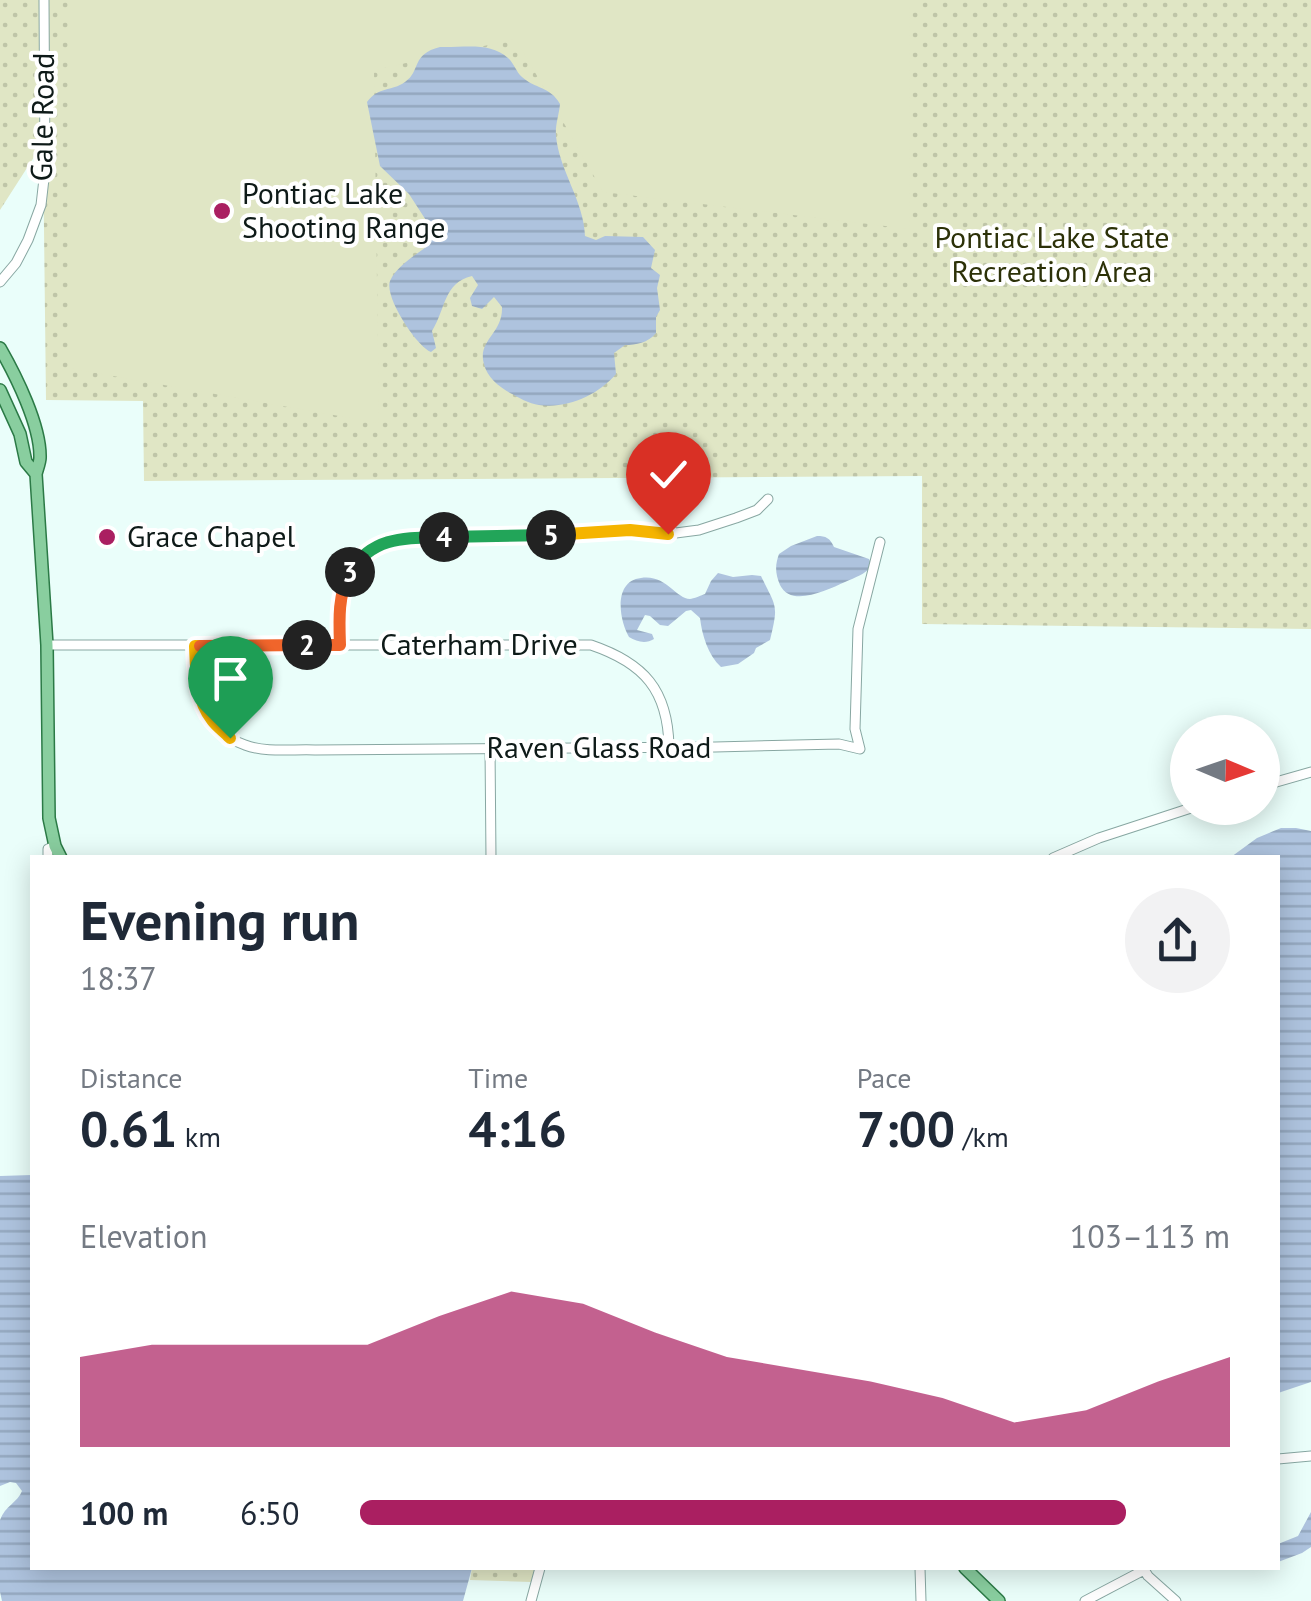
<!DOCTYPE html>
<meta charset="utf-8">
<style>
body{margin:0;font-family:"PT Sans",sans-serif;background:#f2f2f3;color:#1f2937;height:100vh;display:flex;flex-direction:column;font-size:38px;white-space:nowrap}
*{box-sizing:border-box;margin:0}
p{font-size:32px;color:#747a83}
.icon{flex:none;width:55px;height:55px;fill:none;stroke:currentColor;stroke-width:2;stroke-linecap:round;stroke-linejoin:round}
.map{position:relative;flex:1;overflow:hidden}
.panel{position:absolute;left:30px;top:855px;width:1250px;height:715px;display:flex;flex-direction:column;background:#fff;border-radius:0px;box-shadow:0 5px 25px #0003}
.panel>*{flex:none}
.needle{width:65px;rotate:92deg}
.fabs{position:absolute;left:1170px;top:715px;display:grid;gap:20px}
.fabs a{display:grid;place-items:center;width:110px;height:110px;border-radius:50%;background:#fff;box-shadow:0 5px 25px #0003;font-size:50px}
.pin{position:absolute;display:grid;place-items:center;width:85px;height:85px;color:#fff;margin:-102px -42px;border-radius:50% 50% 50% 0;rotate:-45deg;box-shadow:0 0 10px #0007}
.pin .icon{rotate:45deg}
.km{position:absolute;width:50px;height:50px;margin:-25px;border-radius:50%;background:#222;color:#fff;font-size:28px;line-height:50px;text-align:center}
.round{display:grid;place-items:center;flex:none;width:105px;height:105px;border-radius:52px;background:#f2f2f3}
.head{display:flex;align-items:center;justify-content:space-between;height:170px;padding:0 50px}
h1{font-size:55px;font-weight:800;line-height:75px}
.stats{display:grid;grid-template-columns:repeat(3,1fr);gap:15px;height:170px;padding:10px 50px}
.stats div{display:grid;align-content:center}
.stats b{font-size:50px;font-weight:800}
.stats small{font-size:28px;font-weight:400}
.stats p{font-size:28px}
.chart{height:280px;padding:20px 50px}
.chart p{display:flex;justify-content:space-between}
.chart svg{width:100%;height:180px;margin-top:10px;fill:#aa1f61;opacity:.7}
ul{padding:0 50px;list-style:none;font-size:32px}
li{display:grid;grid-template-columns:160px 120px 1fr;align-items:center;height:75px}
li i{height:25px;border-radius:12px;background:#aa1f61}
.map>svg:first-child{display:block}
.grass{fill:url(#grass-dots)}
.pitch{fill:#e0e6c5}
.water{fill:url(#water-rules)}
.lines{fill:none;stroke-linecap:round;stroke-linejoin:round}
.minor-casing{stroke:#88a7a2;stroke-width:11}
.major-casing{stroke:#2b7a46;stroke-width:14}
.minor{stroke:#fff;stroke-width:9}
.major{stroke:#89ce9f;stroke-width:11}
.split-1-casing{stroke:#fff;stroke-width:20}
.split-2-casing{stroke:#fff;stroke-width:20}
.split-3-casing{stroke:#fff;stroke-width:20}
.split-4-casing{stroke:#fff;stroke-width:20}
.split-5-casing{stroke:#fff;stroke-width:20}
.split-6-casing{stroke:#fff;stroke-width:20}
.split-1{stroke:#f5b400;stroke-width:12}
.split-2{stroke:#f0652b;stroke-width:12}
.split-3{stroke:#f0652b;stroke-width:12}
.split-4{stroke:#22a559;stroke-width:12}
.split-5{stroke:#22a559;stroke-width:12}
.split-6{stroke:#f5b400;stroke-width:12}
.poi-dot{fill:#aa1f61;stroke:#fff;stroke-width:4}
.labels{text-anchor:middle;stroke-width:8;stroke-linejoin:round;paint-order:stroke}
.street-label{font-size:30px;fill:#0e1a18;stroke:#fff}
.poi-label{font-size:30px;fill:#0e1a18;stroke:#fff;text-anchor:start}
.park-label{font-size:30px;fill:#2c3108;stroke:#fff}
</style>
<div class="map">
<svg width="1311" height="1601" viewBox="0 0 1311 1601">
<defs>
<pattern id="grass-dots" width="8" height="8" patternUnits="userSpaceOnUse" patternTransform="scale(2.5)"><rect width="8" height="8" fill="#e0e6c5"/><path d="M2 2h.1M6 6h.1" fill="none" stroke="#bfc5a8" stroke-width="1.8" stroke-linecap="round"/></pattern>
<pattern id="water-rules" width="6" height="5" patternUnits="userSpaceOnUse" patternTransform="scale(2.5)"><rect width="6" height="5" fill="#aec3de"/><path d="M0 2.5h6" fill="none" stroke="#94a7be"/></pattern>
</defs>
<rect width="100%" height="100%" fill="#eafefa"/>
<path class="grass" d="M0,0H1311V629L922,624V476L144,481L143,401L46,400L43,143L0,210Z
M472,1568H535L531,1582L470,1580Z"/>
<path class="pitch" d="M68,0H909L910,229L603,192L516,39L374,70L379,423L68,368Z"/>
<path class="water" d="M440,47C462,48 490,41 508,58C514,63 516,72 522,77C535,89 550,86 560,104C559,115 555,125 556,136C559,170 584,201 585,236L596,240L605,236L643,237L655,250L651,268L660,275L657,288L660,310L656,317V333C648,343 636,345 625,345L614,353L616,374C598,395 568,409 539,405C529,404 518,397 510,393C498,386 487,377 484,364C477,340 503,334 502,307L494,297L482,309L472,306L470,298L478,285L472,276C443,283 446,309 432,331L436,348L431,352C417,347 384,297 390,281C397,265 418,254 430,244L433,231L409,194L380,166L367,102C379,86 391,92 405,82C421,71 411,54 440,47Z
M817,536C826,536 830,538 834,547L869,559L872,566C864,575 856,577 845,582C827,590 791,608 780,585C775,573 775,565 779,554L791,546Z
M718,573L733,577L752,575L761,576C776,608 779,603 770,640L756,648L754,653L738,664L721,667C708,655 702,635 700,618L691,610L686,611L668,626L660,625L650,616L645,615L637,630L652,634L654,639C646,644 637,642 629,637C619,620 613,581 641,578C666,574 676,599 690,599C693,599 702,595 705,594L711,581Z
M1281,828H1296L1311,831V1382L1278,1393V858L1231,857L1257,838Z
M32,1175V1568H472L463,1601H2L0,1592V1520C5,1506 18,1502 22,1491L16,1483L10,1482L0,1486V1176Z
M1311,1512V1547L1302,1553L1278,1562V1544L1298,1536Z"/>
<g class="lines">
<g class="minor-casing">
<path id="minor" d="M0,282L16,263L28,240L41,205L45,170L44,0
M47,645H591C644,663 668,690 669,747
M340,645L339,611L342,587L353,567L374,546L405,538L561,535L630,530L668,534L699,530L736,518L757,510L768,499
M195,647C197,685 201,730 245,745C266,753 293,749 315,750L715,747L839,744L860,749L855,729L858,629L880,542
M490,747L491,858
M1262,786L1311,772
M48,858V849L55,846
M1053,858L1099,838L1191,808
M1278,1459L1311,1456
M920,1568L921,1601
M1143,1568L1148,1576L1176,1601
M531,1601L540,1568
M1085,1601L1144,1570"/>
</g>
<g class="major-casing">
<path id="major" d="M0,348C16,376 41,426 40,458C40,462 37,470 36,474L47,645L49,818L55,846L61,858
M0,390L20,434L26,462L36,474
M965,1568L999,1601"/>
</g>
<use href="#minor" class="minor"/>
<use href="#major" class="major"/>
</g>
<g class="lines">
<g class="split-1-casing">
<path id="split-1" d="M200,646H195C196,671 196,700 212,720C217,727 225,732 230,738"/>
</g>
<g class="split-2-casing">
<path id="split-2" d="M200,646L307,645"/>
</g>
<g class="split-3-casing">
<path id="split-3" d="M307,645H340C339,619 338,595 350,572"/>
</g>
<g class="split-4-casing">
<path id="split-4" d="M350,572C373,536 405,538 444,537"/>
</g>
<g class="split-5-casing">
<path id="split-5" d="M444,537L551,535"/>
</g>
<g class="split-6-casing">
<path id="split-6" d="M551,535L630,530L668,534"/>
</g>
<use href="#split-1" class="split-1"/>
<use href="#split-2" class="split-2"/>
<use href="#split-3" class="split-3"/>
<use href="#split-4" class="split-4"/>
<use href="#split-5" class="split-5"/>
<use href="#split-6" class="split-6"/>
</g>
<g class="poi-dot">
<circle cx="222" cy="211" r="10"/>
<circle cx="107" cy="537" r="10"/>
</g>
<g class="labels">
<g class="street-label">
<text transform="translate(43 117) rotate(-89)" y="10">Gale Road</text>
<text x="479" y="655">Caterham Drive</text>
<text x="599" y="758">Raven Glass Road</text>
</g>
<g class="poi-label">
<text x="242" y="204">Pontiac Lake<tspan x="242" dy="34">Shooting Range</tspan></text>
<text x="127" y="547">Grace Chapel</text>
</g>
<g class="park-label">
<text x="1052" y="248">Pontiac Lake State<tspan x="1052" dy="34">Recreation Area</tspan></text>
</g>
</g>
</svg>
<div class="fabs">
<a><svg class="needle" viewBox="-14 -14 28 28"><path d="M0-13l5 13h-10z" fill="#e53935"/><path d="M0 13l5-13h-10z" fill="#747a83"/></svg></a>
</div>
<div class="pin" style="left:230px;top:738px;background:#1e9e55"><svg class="icon" aria-label="arrive" viewBox="0 0 24 24"><path d="M6 21V4h12l-3 4 3 4H6"/></svg></div>
<div class="pin" style="left:668px;top:534px;background:#d93025"><svg class="icon" aria-label="check" viewBox="0 0 24 24"><path d="M5 12l5 5 9-10"/></svg></div>
<b class="km" style="left:307px;top:645px">2</b>
<b class="km" style="left:350px;top:572px">3</b>
<b class="km" style="left:444px;top:537px">4</b>
<b class="km" style="left:551px;top:535px">5</b>
<section class="panel">
<div class="head"><div><h1>Evening run</h1><p>18:37</p></div><a class="round"><svg class="icon" aria-label="share" viewBox="0 0 24 24"><path d="M12 15V3M7 8l5-5 5 5M5 13v7h14v-7"/></svg></a></div>
<div class="stats">
<div><p>Distance</p><b>0.61<small> km</small></b></div>
<div><p>Time</p><b>4:16</b></div>
<div><p>Pace</p><b>7:00<small> /km</small></b></div>
</div>
<div class="chart"><p><span>Elevation</span>103–113 m</p>
<svg viewBox="0 0 160 44" preserveAspectRatio="none"><path d="M0 44V22L10 19L20 19L30 19L40 19L50 12L60 6L70 9L80 16L90 22L100 25L110 28L120 32L130 38L140 35L150 28L160 22V44z"/></svg>
</div>
<ul>
<li><b>100 m</b>6:50<i style="width:88%"></i></li>
</ul>
</section>
</div>
